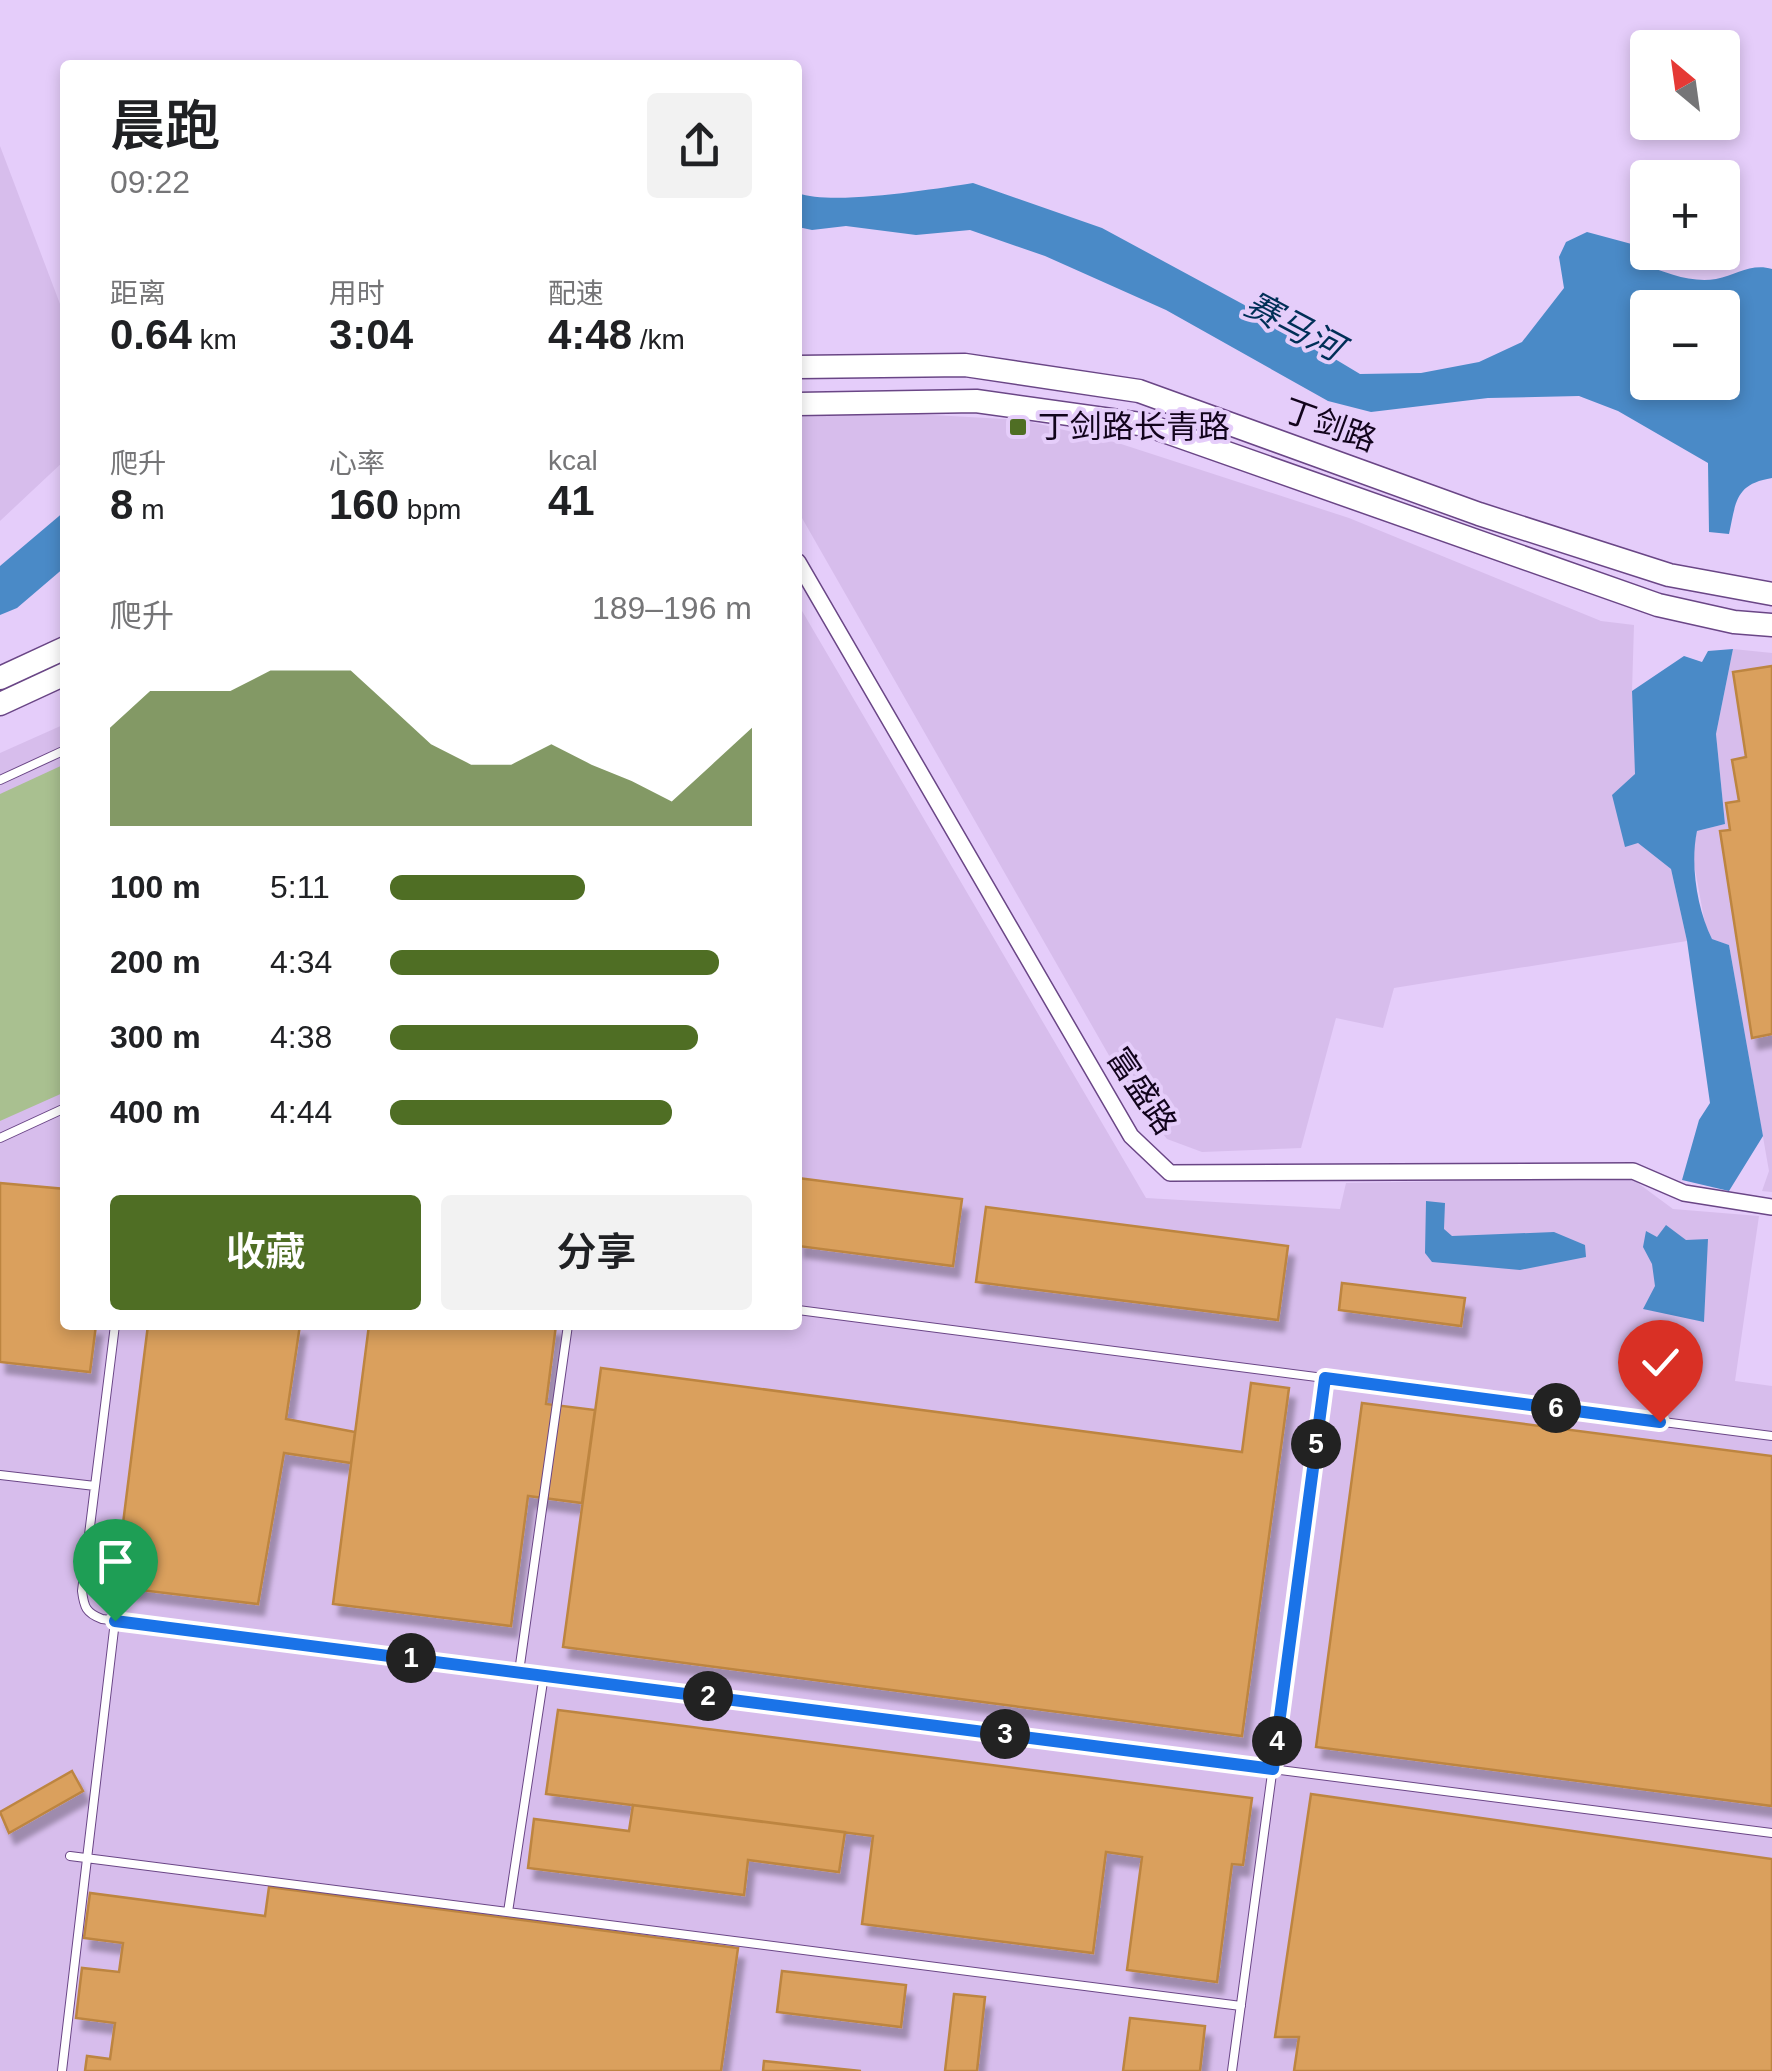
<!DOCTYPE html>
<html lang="zh">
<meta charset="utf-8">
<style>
body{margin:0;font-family:Helvetica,"Noto Sans SC",sans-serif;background:#f2f2f2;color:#202124;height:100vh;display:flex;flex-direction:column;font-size:38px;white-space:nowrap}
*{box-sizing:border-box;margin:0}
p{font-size:32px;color:#757577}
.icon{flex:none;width:55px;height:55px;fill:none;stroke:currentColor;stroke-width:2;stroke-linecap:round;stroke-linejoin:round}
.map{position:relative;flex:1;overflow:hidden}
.side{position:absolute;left:60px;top:60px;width:742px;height:1270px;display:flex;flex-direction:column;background:#fff;border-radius:10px;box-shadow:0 5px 15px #0003}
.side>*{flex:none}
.needle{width:65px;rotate:331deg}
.tools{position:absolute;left:1630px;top:30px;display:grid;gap:20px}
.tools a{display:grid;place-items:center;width:110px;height:110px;border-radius:10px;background:#fff;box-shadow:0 5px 15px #0003;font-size:50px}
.pin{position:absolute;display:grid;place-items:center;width:85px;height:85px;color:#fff;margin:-102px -42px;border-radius:50% 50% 50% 0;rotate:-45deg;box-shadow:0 0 10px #0007}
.pin .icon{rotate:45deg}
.km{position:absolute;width:50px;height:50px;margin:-25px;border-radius:50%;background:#222;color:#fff;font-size:28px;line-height:50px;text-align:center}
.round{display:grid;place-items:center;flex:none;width:105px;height:105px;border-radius:10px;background:#f2f2f2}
.summary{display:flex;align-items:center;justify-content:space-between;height:170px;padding:0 50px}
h1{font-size:55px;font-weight:600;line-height:75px}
.metrics{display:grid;grid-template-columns:repeat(3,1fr);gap:15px;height:170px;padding:10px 50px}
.metrics div{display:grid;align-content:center}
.metrics b{font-size:42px;font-weight:600}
.metrics small{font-size:28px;font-weight:400}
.metrics p{font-size:28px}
.chart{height:280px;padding:20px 50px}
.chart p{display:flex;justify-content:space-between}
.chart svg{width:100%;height:180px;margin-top:10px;fill:#4f6e24;opacity:.7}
.action{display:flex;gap:20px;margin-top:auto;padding:20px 50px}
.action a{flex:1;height:115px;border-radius:10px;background:#4f6e24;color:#fff;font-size:40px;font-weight:600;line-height:115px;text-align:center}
.action a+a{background:#f2f2f2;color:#202124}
ul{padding:0 50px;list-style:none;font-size:32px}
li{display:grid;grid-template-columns:160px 120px 1fr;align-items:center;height:75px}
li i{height:25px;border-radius:12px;background:#4f6e24}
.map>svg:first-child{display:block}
.built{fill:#d7bdec}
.green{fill:#a9c090}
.water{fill:#4a8ac7;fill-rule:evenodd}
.building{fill:#daa05d;stroke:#bd8541;stroke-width:2.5;filter:url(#shadow)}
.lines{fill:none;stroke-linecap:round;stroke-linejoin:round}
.service-casing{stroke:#6a4686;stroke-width:10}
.minor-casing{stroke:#6a4686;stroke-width:18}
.secondary-casing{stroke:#6a4686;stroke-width:25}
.service{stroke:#fff;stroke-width:8}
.minor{stroke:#fff;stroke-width:15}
.secondary{stroke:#fff;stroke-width:22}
.route-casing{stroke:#fff;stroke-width:20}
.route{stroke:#1a73e8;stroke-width:12}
.poi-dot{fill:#4f6e24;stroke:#e5cdfa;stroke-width:4}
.labels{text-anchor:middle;stroke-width:8;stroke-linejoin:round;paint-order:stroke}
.street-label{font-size:32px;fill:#12041c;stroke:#e5cdfa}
.poi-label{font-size:32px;fill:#12041c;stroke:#e5cdfa;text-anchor:start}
.water-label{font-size:35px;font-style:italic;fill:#002f57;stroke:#e5cdfa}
</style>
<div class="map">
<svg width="1772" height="2071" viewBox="0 0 1772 2071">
<defs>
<filter id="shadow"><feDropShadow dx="6" dy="11" stdDeviation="2.5" flood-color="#0004"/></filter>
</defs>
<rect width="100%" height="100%" fill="#e5cdfa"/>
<path class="built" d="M0,146L65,317V460L0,521Z
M897,413L1023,420L1118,443L1349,518L1601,621L1634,625L1632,691L1638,843L1671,869L1687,941L1394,988L1383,1028L1336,1018L1301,1148L1202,1152L1167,1139L1131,1094L798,511V417Z
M798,604L1146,1198L1340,1209L1346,1183L1631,1178L1673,1209L1759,1216L1735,1381L1772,1386V2071H0V753L65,724V1325H798Z
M1733,649L1772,653V1192L1762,1191L1769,1171L1729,945L1712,939L1705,924L1692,853L1697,831L1725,824L1716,734Z"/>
<path class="green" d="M65,764V1092L0,1121V794Z"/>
<path class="water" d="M973,183L1102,228L1250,308L1360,374L1421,373L1479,362L1522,342L1564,288L1559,257L1566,242L1587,232L1639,246L1643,264C1666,273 1691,283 1716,279C1737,275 1751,263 1772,269V478C1735,484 1736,502 1729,534L1709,532L1708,463L1618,411L1579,396L1488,398L1371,412L1328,401L1166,310L1045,256L970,230L916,235L846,226L812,230L798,227V193C832,206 934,189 973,183ZM1648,308H1722V382H1648Z
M65,511V567L17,608L0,615V566Z
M1733,649L1716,734L1725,824L1697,831C1690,864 1697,909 1712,939L1729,945L1763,1136L1729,1191L1682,1180L1699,1120L1710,1103L1687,941L1671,869L1638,843L1625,847L1612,795L1635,774L1632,691L1684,656L1702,662L1708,651Z
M1426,1201L1445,1203L1444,1229L1452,1236L1554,1232L1585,1245L1586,1257L1520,1270L1432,1262L1425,1253Z
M1666,1225L1686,1240L1708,1239L1704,1322L1643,1309L1655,1286L1652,1264L1643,1247L1646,1231L1657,1237Z"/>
<path class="building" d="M1772,666V1034L1752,1038L1720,831L1730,830L1726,803L1739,801L1732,760L1746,757L1733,672Z
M798,1178L962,1199L953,1266L798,1246Z
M0,1183L65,1189V1325H96L90,1372L0,1362Z
M986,1207L1288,1246L1278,1320L976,1282Z
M1342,1283L1465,1298L1461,1326L1339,1310Z
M148,1325H300L286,1419L355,1432L351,1463L284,1453L258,1604L115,1587Z
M369,1325H556L546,1404L595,1410L582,1503L528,1496L511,1626L333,1604Z
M601,1368L1242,1452L1251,1383L1289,1388L1242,1736L563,1647Z
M1362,1403L1772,1456V1806L1316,1747Z
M558,1710L1252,1798L1243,1865L1232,1864L1217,1982L1127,1970L1142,1857L1106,1852L1093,1953L862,1924L873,1836L546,1794Z
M72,1771L83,1791L9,1833L0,1812Z
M1311,1794L1772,1859V2071H1294L1299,2037H1275Z
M633,1805L845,1832L839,1872L748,1860L744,1895L528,1868L534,1819L629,1831Z
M269,1887L738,1948L721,2071H85L87,2056L110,2059L115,2023L76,2018L82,1968L119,1972L123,1943L84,1938L90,1893L265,1916Z
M782,1971L906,1985L901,2027L777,2012Z
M954,1994L985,1997L977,2071H945Z
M1130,2018L1205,2026L1200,2071H1123Z
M764,2061L861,2071H763Z"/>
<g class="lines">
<g class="service-casing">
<path id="service" d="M0,780L65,750
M0,1138L65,1108
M798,1310L1772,1436
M115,1325L82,1591C84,1607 86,1613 102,1619L1772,1833
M0,1475L95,1486
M519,1672L568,1325
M70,1856L1241,2006
M508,1912L544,1675
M62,2071L115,1621
M1232,2071L1325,1379"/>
</g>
<g class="minor-casing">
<path id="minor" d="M798,562L1131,1136L1170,1173L1633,1171L1684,1193L1772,1207"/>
</g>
<g class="secondary-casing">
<path id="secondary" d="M798,367L965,365L1139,391L1479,514L1669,575L1772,594
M798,404L976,401L1147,425L1658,605L1734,622L1772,625
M0,678L65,648
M0,704L65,674"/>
</g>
<use href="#service" class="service"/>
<use href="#minor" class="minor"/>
<use href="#secondary" class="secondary"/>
</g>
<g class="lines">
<g class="route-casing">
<path id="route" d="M115,1621L1273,1769L1325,1378L1660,1422"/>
</g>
<use href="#route" class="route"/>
</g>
<rect class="poi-dot" x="1008" y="417" width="20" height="20" rx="5"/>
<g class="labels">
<g class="street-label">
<text transform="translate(1330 425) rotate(20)" y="11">丁剑路</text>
<text transform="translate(1142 1091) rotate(56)" y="11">富盛路</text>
</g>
<g class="poi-label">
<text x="1038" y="438">丁剑路长青路</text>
</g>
<g class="water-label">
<text transform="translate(1294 326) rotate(28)" y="12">赛马河</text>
</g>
</g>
</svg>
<div class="tools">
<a><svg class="needle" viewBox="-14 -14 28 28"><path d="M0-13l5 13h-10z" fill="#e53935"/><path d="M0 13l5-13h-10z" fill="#757577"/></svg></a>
<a>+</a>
<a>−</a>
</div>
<div class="pin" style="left:115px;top:1621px;background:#1e9e55"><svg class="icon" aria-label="arrive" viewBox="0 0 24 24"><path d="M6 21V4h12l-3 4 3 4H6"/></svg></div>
<div class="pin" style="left:1660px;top:1422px;background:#d93025"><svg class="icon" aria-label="check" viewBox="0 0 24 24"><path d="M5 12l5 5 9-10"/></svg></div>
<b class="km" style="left:411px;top:1658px">1</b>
<b class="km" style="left:708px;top:1696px">2</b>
<b class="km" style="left:1005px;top:1734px">3</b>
<b class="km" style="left:1277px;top:1741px">4</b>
<b class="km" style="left:1316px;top:1444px">5</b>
<b class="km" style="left:1556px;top:1408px">6</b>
<section class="side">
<div class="summary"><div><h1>晨跑</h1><p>09:22</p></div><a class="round"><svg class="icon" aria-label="share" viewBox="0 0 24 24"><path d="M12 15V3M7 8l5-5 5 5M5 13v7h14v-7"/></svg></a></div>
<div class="metrics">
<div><p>距离</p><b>0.64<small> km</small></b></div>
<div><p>用时</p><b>3:04</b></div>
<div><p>配速</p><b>4:48<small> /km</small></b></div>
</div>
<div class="metrics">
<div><p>爬升</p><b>8<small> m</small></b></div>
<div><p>心率</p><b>160<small> bpm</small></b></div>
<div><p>kcal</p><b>41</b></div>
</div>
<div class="chart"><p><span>爬升</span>189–196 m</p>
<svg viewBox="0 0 160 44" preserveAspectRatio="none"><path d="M0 44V20L10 11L20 11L30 11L40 6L50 6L60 6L70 15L80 24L90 29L100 29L110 24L120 29L130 33L140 38L150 29L160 20V44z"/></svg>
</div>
<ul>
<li><b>100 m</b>5:11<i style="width:54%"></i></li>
<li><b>200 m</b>4:34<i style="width:91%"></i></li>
<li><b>300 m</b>4:38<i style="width:85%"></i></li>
<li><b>400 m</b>4:44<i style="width:78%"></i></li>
</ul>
<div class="action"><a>收藏</a><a>分享</a></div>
</section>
</div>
